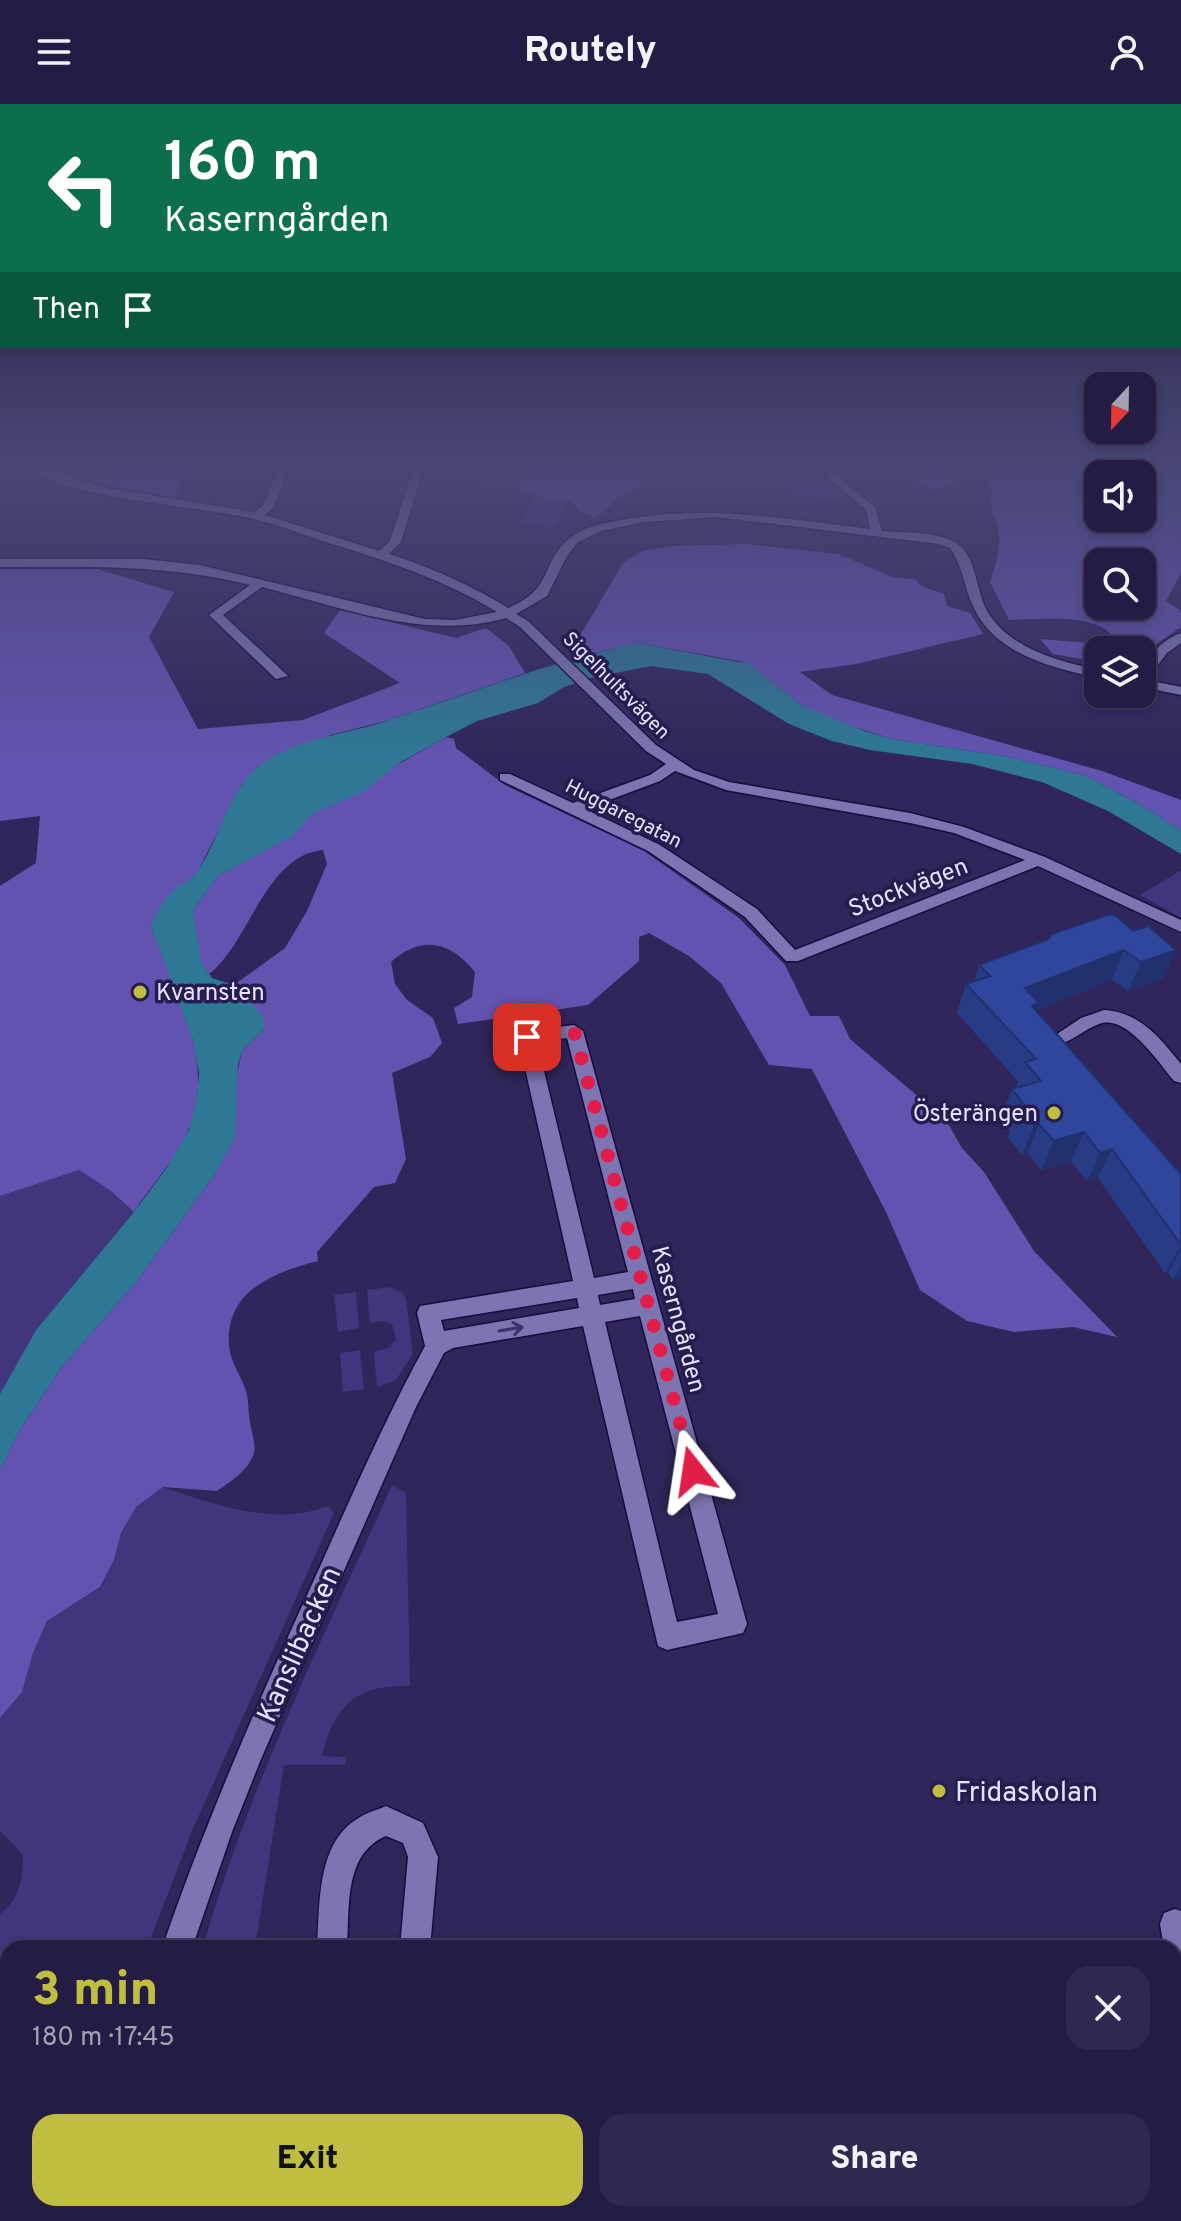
<!DOCTYPE html>
<html lang="en">
<head>
<meta charset="utf-8">
<style>
  :root { --surface:#241c44; --page:#30294f; --text:#f1f3f6; --muted:#a3a1b2; --line:#413a5d; --accent:#c0be40 }
  body { margin:0; font-family:Overpass,sans-serif; background:var(--page); color:var(--text); height:100vh; display:flex; flex-direction:column; font-size:30px; white-space:nowrap }
  * { box-sizing:border-box; margin:0 }
  p { font-size:26px; color:var(--muted) }
  .icon { flex:none; width:44px; height:44px; fill:none; stroke:currentColor; stroke-width:2; stroke-linecap:round; stroke-linejoin:round }
  .map { position:relative; flex:1; overflow:hidden }
  .sheet { position:absolute; left:0px; top:1836px; width:1182px; height:282px; display:flex; flex-direction:column; background:var(--surface); border-radius:24px 24px 0 0; box-shadow:0 4px 12px #0003,0 0 0 2px var(--line) }
  .sheet>* { flex:none }
  .guide { position:absolute; left:0px; top:0px; width:1182px; height:244px; box-shadow:0 4px 12px #0003,0 0 0 2px var(--line); background:#0b6e4f; color:#fff; overflow:hidden }
  .needle { width:52px; rotate:202deg }
  .buttons { position:absolute; left:1084px; top:268px; display:grid; gap:16px }
  .buttons a { display:grid; place-items:center; width:72px; height:72px; border-radius:16px; background:var(--surface); box-shadow:0 4px 12px #0003,0 0 0 2px var(--line); font-size:40px }
  .pin { position:absolute; display:grid; place-items:center; width:68px; height:68px; color:#fff; margin:-34px; border-radius:16px; box-shadow:0 4px 12px #0006 }
  .me { position:absolute; width:88px; margin:-44px; rotate:345deg; stroke-linejoin:round; filter:drop-shadow(0 0 6px #0008) }
  .turn { display:flex; align-items:center; gap:28px; height:168px; padding:0 32px; font-size:36px }
  .turn .icon { width:104px; height:104px; stroke-width:2.5 }
  .turn b { display:block; font-size:56px; line-height:68px }
  .then { display:flex; align-items:center; height:76px; padding:0 32px; background:#0003; gap:16px; font-size:30px }
  .round { display:grid; place-items:center; flex:none; width:84px; height:84px; border-radius:24px; background:var(--page) }
  .headline { display:flex; align-items:center; justify-content:space-between; height:136px; padding:0 32px }
  h1 { font-size:48px; font-weight:800; line-height:60px; color:var(--accent) }
  .cta { display:flex; gap:16px; margin-top:auto; padding:16px 32px }
  .cta a { flex:1; height:92px; border-radius:24px; background:var(--accent); color:#111; font-size:32px; font-weight:800; line-height:92px; text-align:center }
  .cta a+a { background:var(--page); color:var(--text) }
  header { display:flex; justify-content:space-between; align-items:center; height:104px; padding:0 32px; background:var(--surface); font-size:36px; font-weight:800 }
  .map>svg:first-child { display:block }
  .green { fill:#42347d }
  .forest { fill:#6353b0; fill-rule:evenodd }
  .water { fill:#2e7896 }
  .lines { fill:none; stroke-linecap:round; stroke-linejoin:round }
  .minor-casing { stroke:#190b3e; stroke-width:3 }
  .minor { fill:#7c75b1; fill-rule:evenodd }
  .wall { fill:#283c86 }
  .shaded-wall { fill:#21316d }
  .building { fill:#2f469c; stroke:#21316d; stroke-width:2 }
  .oneway { stroke:#3c3268 }
  .route { stroke:#e11d48; stroke-width:14; stroke-dasharray:0 25.2 }
  .poi-dot { fill:#c0be40; stroke:#261c4f; stroke-width:3 }
  .labels { text-anchor:middle; stroke-width:7; stroke-linejoin:round; paint-order:stroke }
  .far-street-label { font-size:20px; fill:#e5e4ff; stroke:#261c4f }
  .street-label { font-size:24px; fill:#e5e4ff; stroke:#261c4f }
  .poi-label { font-size:24px; fill:#e5e4ff; stroke:#261c4f; text-anchor:start }
  .near-street-label { font-size:28px; fill:#e5e4ff; stroke:#261c4f }
  .near-poi-label { font-size:28px; fill:#e5e4ff; stroke:#261c4f; text-anchor:start }
</style>
</head>
<body>
<header><svg class="icon" aria-label="menu" viewBox="0 0 24 24"><path d="M4 6h16M4 12h16M4 18h16"/></svg>Routely<svg class="icon" aria-label="person" viewBox="0 0 24 24"><circle cx="12" cy="8" r="4"/><path d="M4 21q1-7 8-7t8 7"/></svg></header>
<div class="map">
<svg width="1181" height="2117" viewBox="0 0 1181 2117">
  <rect width="100%" height="100%" fill="#30265b"/>
  <g class="green">
    <path d="M488 362H580L573 397H567L554 422 521 420 535 391 484 383Z"/>
    <path d="M627 362H751L768 374 782 377H831L851 398 717 382 644 383Z"/>
    <path d="M1180 767H1181V814L1140 791Z"/>
    <path d="M79 1066 111 1087 134 1108 36 1226 0 1290V1092Z"/>
    <path d="M390 1183 403 1189 406 1195 413 1250 396 1276 377 1283 374 1248 390 1243 396 1235 392 1220 383 1217 370 1219 367 1186Z"/>
    <path d="M356 1188 359 1224 338 1228 334 1191Z"/>
    <path d="M360 1246 364 1285 343 1288 340 1249Z"/>
    <path d="M392 1381 406 1389 410 1582C356 1580 334 1602 322 1652L346 1653 345 1661H284L255 1844H203C248 1683 324 1533 392 1381Z"/>
    <path d="M163 1383C213 1400 275 1423 328 1402L334 1409 192 1727 147 1844H8V2086L0 2058V1810C20 1796 23 1774 23 1751L0 1727V1614L22 1588 33 1549 47 1517 101 1483 114 1456 121 1429 136 1403Z"/>
  </g>
  <g class="forest">
    <path d="M52 362H190L174 395 107 382Z"/>
    <path d="M516 362H628L644 383 616 394 604 408 594 413 580 408 573 397C552 394 531 393 515 378Z"/>
    <path d="M899 362H1181V469L1166 497 1181 507V523L1142 550V546H1098V558L1053 550 1040 535 1090 539 1107 535 1110 529C1089 509 1036 515 1009 516L990 478C995 463 1000 448 999 432 999 414 986 405 992 387L986 377 962 374 935 387 911 374ZM1142 370V414H1098V370ZM1142 458V502H1098V458Z"/>
    <path d="M746 440 838 450 895 474 915 475 921 482 944 490 947 502 970 509 983 530 856 560 800 568 832 591 1102 667 1181 696V727L1146 704 1086 672 1009 653 892 635 844 620 801 601 755 565 739 557 638 539 577 553 578 535 623 459 643 447 674 442Z"/>
    <path d="M0 465H97L174 488 149 533 198 625 303 616 400 579 324 529 340 506 456 534 486 524 509 542 525 569 389 616 331 631 277 652 258 663 241 682 196 771 172 788 151 822C174 884 218 960 188 1027 175 1057 151 1081 134 1108L111 1087 79 1066 0 1092V782L36 759 40 712 0 717Z"/>
    <path d="M446 633 454 635 456 644 505 681 644 747 739 814 785 861 810 912H839L850 935 946 1016 962 1044 984 1068 1034 1147 1117 1233 1073 1223 1014 1228 967 1217 920 1186 886 1108 812 965 769 961 721 879 689 852 649 829 639 833V857L588 901 458 920 454 904 472 893 475 868C450 837 422 831 391 858L395 880 407 896 433 914 442 939 430 953 392 969 406 1055 395 1079 374 1083 317 1148 318 1157C274 1168 225 1187 229 1241 230 1258 241 1271 246 1287 249 1296 248 1308 250 1318 251 1326 256 1340 254 1348 250 1366 231 1377 217 1387L163 1383 136 1403 121 1429 114 1456 100 1483 47 1517 33 1549 22 1588 0 1614V1366L19 1327 61 1264 137 1177 215 1070 242 947 264 925 234 881 285 844 307 807 327 760 323 746C265 751 249 840 209 870L200 857 193 806 218 772 272 742 313 709Z"/>
  </g>
  <path class="water" d="M638 539 749 560 801 601 864 627 892 635 1009 653 1086 672 1146 704 1181 727V750L1108 707 1042 678 972 660 870 646 832 637 789 620 708 570 651 562 590 574 564 583 538 599 477 617 446 633 401 658 363 688 313 709 291 733 218 772 193 806 201 858 212 874 234 881 263 913 264 925 242 947 238 961 235 1033 215 1070 137 1177 61 1264 19 1327 0 1366V1290L36 1226 134 1108 166 1065 189 1026 197 994 199 969 193 936 151 822C157 808 163 796 174 786 181 780 192 776 197 768 220 735 227 689 258 663 294 634 346 631 389 616 471 589 552 557 638 539Z"/>
  <g class="lines">
    <defs>
      <g id="minor">
        <path d="M24 362H38L104 383 254 408 263 402 279 362H289L273 404 265 411 379 447 390 437 414 362H424L401 438 389 450C430 463 471 481 508 504 555 485 540 458 570 434 584 422 605 419 622 416 705 400 787 415 870 425L866 406 814 362H825L875 403 882 427C904 429 936 427 956 439 976 450 976 486 986 505 1007 544 1058 557 1098 566V574C1052 564 994 550 973 502 964 483 963 462 950 444L939 440 717 413 644 418 601 427 578 438 567 452 547 492 516 510 528 517 656 641 694 666 729 678 910 709 964 723 1045 753 1181 816V828L1038 762 798 857H786L745 813 648 747 500 676V670H510L573 699 650 671 666 660 646 647 520 523 506 514C425 537 341 503 262 483L223 511 288 572 276 575 209 511 250 481C165 460 87 463 0 463V455H143L200 461 425 515 455 516 497 508C445 476 387 457 329 439 304 431 279 421 254 415 195 401 69 396 24 362ZM675 667 726 686 910 719 954 729 1025 756 795 846 757 805 660 741 585 705 660 677Z"/>
        <path d="M1181 529V539L1167 549 1147 576 1181 583V591L1142 583C1142 558 1157 538 1181 529Z"/>
        <path d="M1104 906C1140 908 1160 934 1181 960V979L1174 977C1159 959 1126 909 1099 920 1085 925 1074 936 1060 940L1051 934 1081 914Z"/>
        <path d="M574 921 583 927 747 1520 743 1529 667 1546 658 1542 583 1222 453 1244 444 1249 416 1303 261 1655 232 1728 192 1844H162C207 1714 260 1593 318 1467 352 1391 385 1315 425 1242L417 1209 420 1202 573 1177 518 933 527 927ZM567 934 628 1168 594 1174 537 938ZM633 1185 635 1195 600 1201 598 1191ZM577 1194 579 1204 444 1227 441 1216ZM640 1212 718 1510 677 1518 605 1218Z"/>
        <path d="M386 1702 423 1719 438 1753 430 1844H400L408 1753 403 1739 386 1732C343 1750 350 1805 347 1844H317C320 1803 316 1740 357 1715 365 1709 377 1706 386 1702Z"/>
        <path d="M1175 1805 1181 1807V1865L1174 1863V1844H1164L1160 1820 1164 1809Z"/>
        <path d="M97 2110H131L130 2117H96Z"/>
        <path d="M288 2110H322L321 2117H287Z"/>
        <path d="M375 2110H409L408 2117H374Z"/>
      </g>
    </defs>
    <use href="#minor" class="minor-casing"/>
    <use href="#minor" class="minor"/>
  </g>
  <path class="wall" d="M1133 827 1176 846 1163 875 1128 887 1112 876 1036 906 1181 1070V1175L1173 1176 1168 1169H1165L1098 1074 1087 1077 1071 1058 1041 1066 1028 1049 1022 1051 1008 1033 1010 1027 1001 1014 1012 985 1016 984 1018 977 957 909 966 880 974 877 979 861Z"/>
  <g class="shaded-wall">
    <path d="M1124 846 1112 876 1037 905 1028 929 1025 884Z"/>
    <path d="M1176 846 1163 875 1128 887 1141 858Z"/>
    <path d="M1039 1020 1028 1049 1022 1051 1034 1022Z"/>
    <path d="M1084 1028 1071 1058 1041 1066 1054 1037Z"/>
    <path d="M1112 1045 1098 1074 1087 1077 1100 1049Z"/>
    <path d="M1181 1142V1146L1168 1169H1165Z"/>
    <path d="M1181 1163V1175L1173 1176Z"/>
  </g>
  <path class="building" d="M1107 811H1115L1133 827 1148 822 1176 846 1141 858 1124 846 1025 884 1039 899 1032 902 1181 1070V1141L1112 1045 1100 1049 1084 1028 1054 1037 1039 1020 1034 1022 1019 1003 1025 1002 1012 985 1041 977 1025 958 1036 955 966 880 990 872 979 861 1049 835 1052 830Z"/>
  <defs><path id="oneway-shaft" d="M-6 0H5M1.5-3L5.5 0L1.5 3" fill="none" stroke-width="1.6" stroke-linecap="round" stroke-linejoin="round" transform="scale(2)"/></defs>
  <use class="oneway" href="#oneway-shaft" transform="translate(511 1225) rotate(-9)"/>
  <linearGradient id="sky" x2="0" y2="1"><stop stop-color="#1a1532"/><stop offset="0.55" stop-color="#484777"/><stop offset="1" stop-color="#484777" stop-opacity="0"/></linearGradient>
  <rect width="1181" height="658" fill="url(#sky)"/>
  <g class="lines">
    <path class="route" d="M527 933 574 927 693 1367"/>
  </g>
  <g class="poi-dot">
    <circle cx="140" cy="888" r="8"/>
    <circle cx="1054" cy="1009" r="8"/>
    <circle cx="939" cy="1687" r="8"/>
  </g>
  <g class="labels">
    <g class="far-street-label">
      <text transform="translate(617 581) rotate(45)" y="7">Sigelhultsvägen</text>
      <text transform="translate(624 709) rotate(27)" y="7">Huggaregatan</text>
    </g>
    <g class="street-label">
      <text transform="translate(908 783) rotate(-21)" y="8">Stockvägen</text>
      <text transform="translate(679 1215) rotate(75)" y="8">Kaserngården</text>
    </g>
    <g class="poi-label">
      <text x="156" y="896">Kvarnsten</text>
      <text x="1038" y="1017" text-anchor="end">Österängen</text>
    </g>
    <g class="near-street-label">
      <text transform="translate(298 1540) rotate(-66)" y="10">Kanslibacken</text>
    </g>
    <g class="near-poi-label">
      <text x="955" y="1697">Fridaskolan</text>
    </g>
  </g>
</svg>
<div class="buttons">
<a><svg class="needle" viewBox="-14 -14 28 28"><path d="M0-13l5 13h-10z" fill="#e53935"/><path d="M0 13l5-13h-10z" fill="#a3a1b2"/></svg></a>
<a><svg class="icon" aria-label="sound" viewBox="0 0 24 24"><path d="M4 9h4l5-4v14l-5-4H4zM17 9q2 3 0 6"/></svg></a>
<a><svg class="icon" aria-label="search" viewBox="0 0 24 24"><circle cx="10" cy="10" r="6"/><path d="M15 15l6 6"/></svg></a>
<a><svg class="icon" aria-label="layers" viewBox="0 0 24 24"><path d="M12 4l9 5-9 5-9-5zM3 14l9 5 9-5"/></svg></a>
</div>
<div class="pin" style="left:527px;top:933px;background:#d93025"><svg class="icon" aria-label="arrive" viewBox="0 0 24 24"><path d="M6 21V4h12l-3 4 3 4H6"/></svg></div>
<svg class="me" style="left:693px;top:1367px" viewBox="-20 -20 40 40"><path d="M0-17L14 15 0 8-14 15z" fill="#e11d48" stroke="#fff" stroke-width="4"/></svg>
<div class="guide">
<div class="turn"><svg class="icon" aria-label="left" viewBox="0 0 24 24"><path d="M17 20v-9H6M10 6l-5 5 5 5"/></svg><div><b>160 m</b>Kaserngården</div></div>
<div class="then">Then<svg class="icon" aria-label="arrive" viewBox="0 0 24 24"><path d="M6 21V4h12l-3 4 3 4H6"/></svg></div>
</div>
<section class="sheet">
<div class="headline"><div><h1>3 min</h1><p>180 m · 17:45</p></div><a class="round"><svg class="icon" aria-label="close" viewBox="0 0 24 24"><path d="M6 6l12 12M18 6L6 18"/></svg></a></div>
<div class="cta"><a>Exit</a><a>Share</a></div>
</section>
</div>
</body>
</html>
